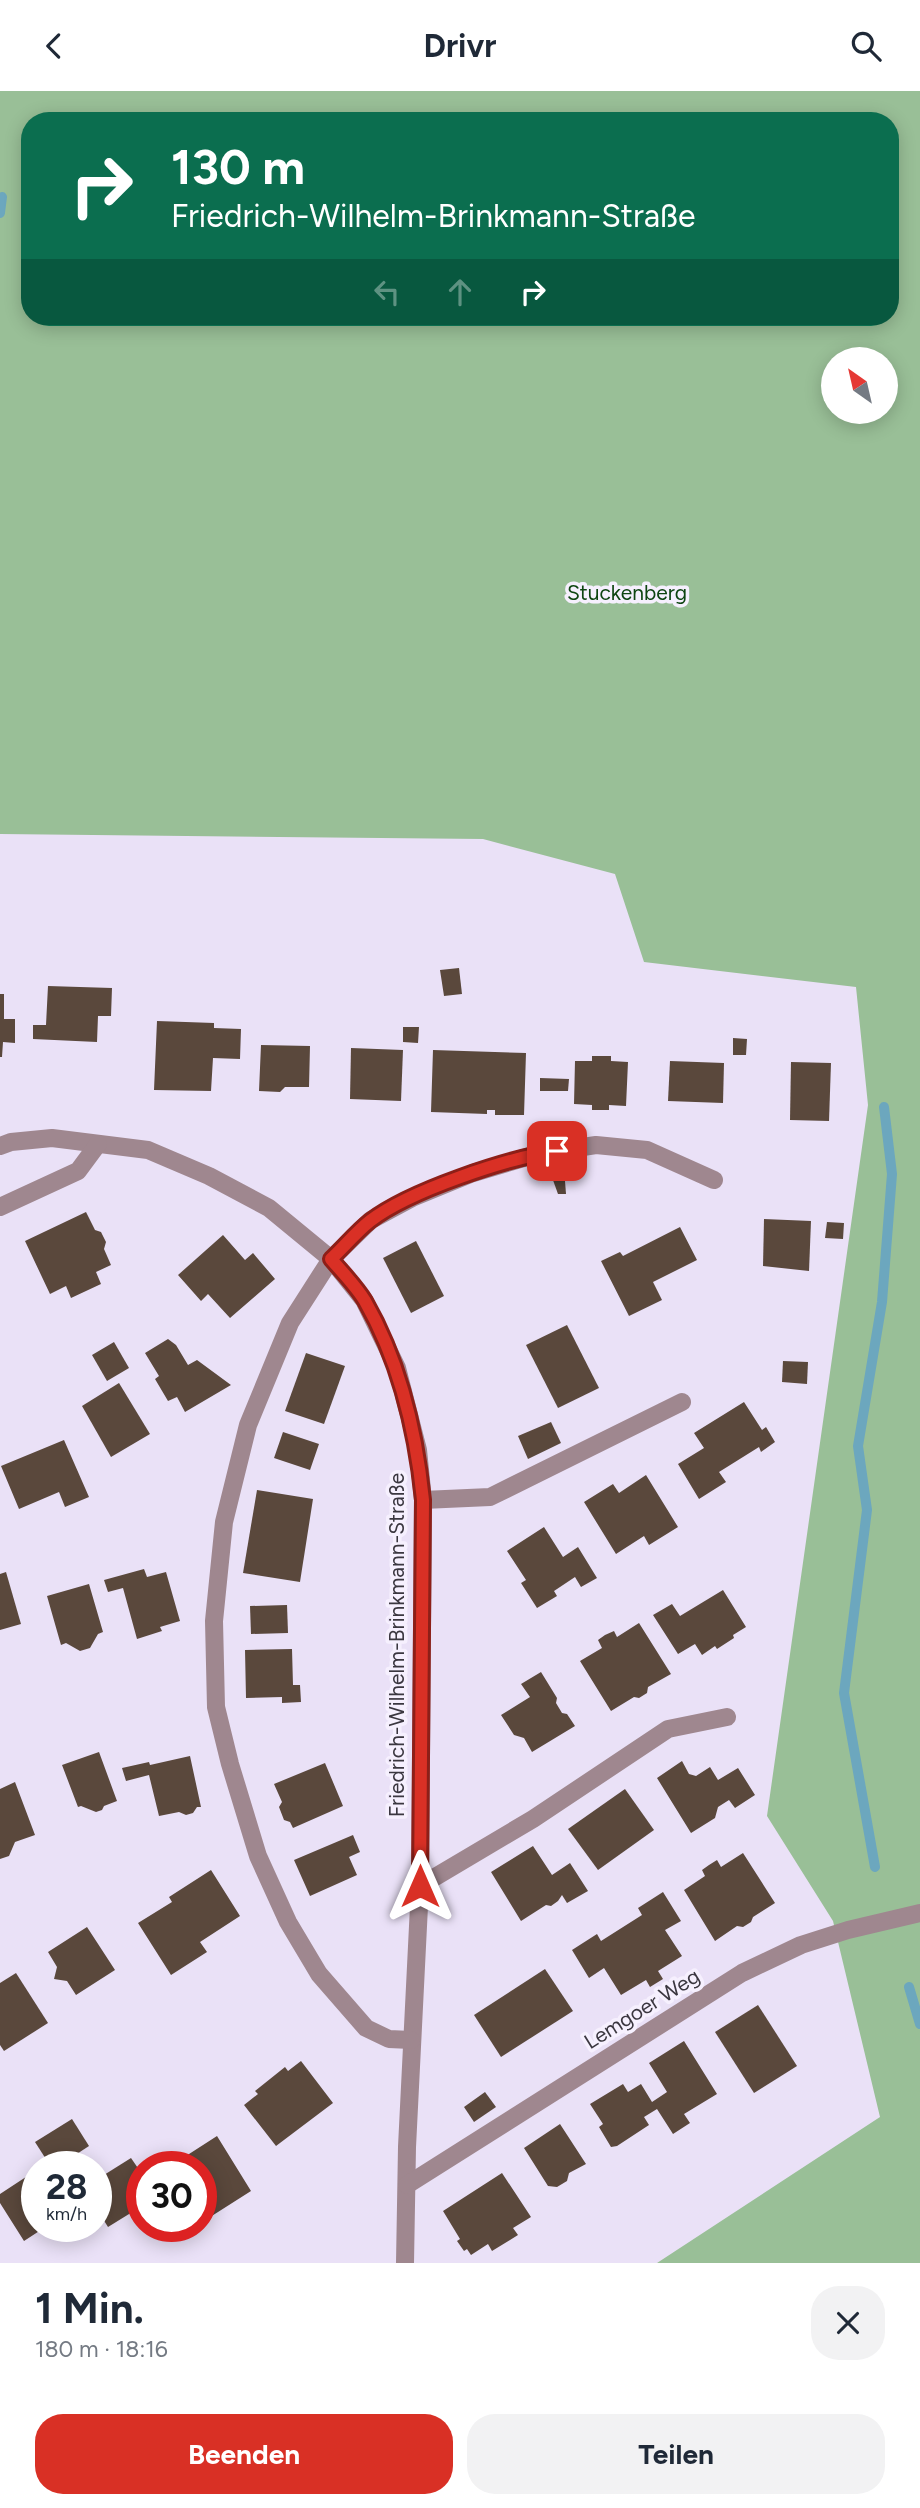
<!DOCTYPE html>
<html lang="de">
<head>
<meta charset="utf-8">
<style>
  :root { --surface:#fff; --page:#f2f2f3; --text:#1f2937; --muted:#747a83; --accent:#d93025 }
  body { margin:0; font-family:Figtree,sans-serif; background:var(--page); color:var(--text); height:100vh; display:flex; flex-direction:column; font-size:26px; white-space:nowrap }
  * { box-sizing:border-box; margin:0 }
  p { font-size:23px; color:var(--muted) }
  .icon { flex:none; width:38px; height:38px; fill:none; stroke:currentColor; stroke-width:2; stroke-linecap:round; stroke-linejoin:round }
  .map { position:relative; height:2172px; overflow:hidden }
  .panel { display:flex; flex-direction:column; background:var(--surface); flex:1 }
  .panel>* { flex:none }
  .top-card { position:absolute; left:21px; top:21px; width:878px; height:214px; border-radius:28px; box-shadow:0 4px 18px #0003; background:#0b6e4f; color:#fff; overflow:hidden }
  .needle { width:46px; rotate:326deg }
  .controls { position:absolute; left:821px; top:256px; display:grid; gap:14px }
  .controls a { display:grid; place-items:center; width:77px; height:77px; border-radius:50%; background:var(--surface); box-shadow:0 4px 18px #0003; font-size:35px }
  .speed { position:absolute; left:21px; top:2060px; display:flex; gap:14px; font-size:35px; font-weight:700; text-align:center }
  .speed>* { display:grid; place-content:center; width:91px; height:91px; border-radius:50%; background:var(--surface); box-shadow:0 4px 18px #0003; line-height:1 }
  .speed small { font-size:18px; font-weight:400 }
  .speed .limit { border:10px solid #d22; background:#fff; color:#111 }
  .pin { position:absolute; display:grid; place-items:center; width:60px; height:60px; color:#fff; margin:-30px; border-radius:14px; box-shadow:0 4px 10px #0006 }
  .me { position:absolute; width:77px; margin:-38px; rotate:0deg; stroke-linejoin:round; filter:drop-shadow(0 0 5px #0008) }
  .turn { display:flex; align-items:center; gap:24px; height:147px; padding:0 35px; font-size:32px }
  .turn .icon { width:91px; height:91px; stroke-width:2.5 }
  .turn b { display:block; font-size:49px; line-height:60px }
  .lanes { display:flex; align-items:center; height:66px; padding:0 35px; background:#0003; justify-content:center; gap:35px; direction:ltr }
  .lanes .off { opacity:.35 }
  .round { display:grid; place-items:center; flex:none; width:74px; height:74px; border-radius:28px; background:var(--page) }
  .overview { display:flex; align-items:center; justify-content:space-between; height:119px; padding:0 35px }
  h1 { font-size:42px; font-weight:700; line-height:52px }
  .primary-button { display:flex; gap:14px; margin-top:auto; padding:14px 35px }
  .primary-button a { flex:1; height:80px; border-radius:28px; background:var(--accent); color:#fff; font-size:28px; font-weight:700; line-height:80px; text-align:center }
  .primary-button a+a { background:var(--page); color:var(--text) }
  header { display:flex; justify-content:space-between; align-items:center; height:91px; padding:0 35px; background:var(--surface); font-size:32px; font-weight:700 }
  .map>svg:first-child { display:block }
  .forest { fill:#99bf97; fill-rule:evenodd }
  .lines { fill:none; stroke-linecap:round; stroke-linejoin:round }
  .stream { stroke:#6ca7be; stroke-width:10 }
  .building { fill:#5a483c }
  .minor { stroke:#9f878f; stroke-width:18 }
  .route-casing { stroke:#8d1f18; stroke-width:18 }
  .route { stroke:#d93025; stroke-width:12 }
  .labels { text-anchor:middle; stroke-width:7; stroke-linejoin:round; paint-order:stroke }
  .park-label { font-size:21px; fill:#0e4511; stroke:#f6f0fe }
  .street-label { font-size:21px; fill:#3b3740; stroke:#f6f0fe }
</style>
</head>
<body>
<header><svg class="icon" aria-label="back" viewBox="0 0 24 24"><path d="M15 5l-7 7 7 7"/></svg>Drivr<svg class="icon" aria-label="search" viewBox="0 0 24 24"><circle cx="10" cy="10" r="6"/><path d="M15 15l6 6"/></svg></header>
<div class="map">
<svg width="920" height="2172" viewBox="0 0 920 2172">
  <rect width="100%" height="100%" fill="#eae1f7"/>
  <path class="forest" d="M0 0H920V2172H657L880 2026 833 1830 767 1725 868 1014 856 896 644 871 615 783 483 748 0 743ZM30 30H891V226H30ZM833 268H886V320H833Z"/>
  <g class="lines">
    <g class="stream">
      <path d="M0 122 2 106"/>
      <path d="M875 1776 844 1602 867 1419 858 1355 882 1211 892 1083 884 1016"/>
      <path d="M909 1896 920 1933"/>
    </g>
  </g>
  <g class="building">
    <path d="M459 877 462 903 444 905 440 879Z"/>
    <path d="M48 895 112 897 111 925H98L97 951 33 948V934H46Z"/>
    <path d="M0 903H4V928H15V952L3 951 2 966H0Z"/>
    <path d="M157 930 214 932V937L241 938 240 968 213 967 211 1000 154 999Z"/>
    <path d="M403 936H419L418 952 403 951Z"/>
    <path d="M733 947 747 948 746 964H733Z"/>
    <path d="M261 954 310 955 309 996H285L280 1001 259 1000Z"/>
    <path d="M351 957 403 959 401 1010 350 1008Z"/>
    <path d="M433 959 526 962 524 1024H495V1019H487V1023L431 1021Z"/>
    <path d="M592 965H611V970L628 971 626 1015 609 1014V1019H592V1014L574 1013 575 970H592Z"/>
    <path d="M670 970 724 972 723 1012 668 1010Z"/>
    <path d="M791 971 831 972 829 1030 790 1029Z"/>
    <path d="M540 987 569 988 568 1000H540Z"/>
    <path d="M564 1077 566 1103H558L549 1078Z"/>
    <path d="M86 1121 95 1139 101 1141 106 1151 104 1158 111 1174 96 1181 101 1193 71 1207 66 1195 50 1203 25 1150Z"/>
    <path d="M764 1128 811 1130 809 1180 763 1175Z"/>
    <path d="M827 1131 844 1132 843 1148 825 1147Z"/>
    <path d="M680 1136 697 1169 653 1191 662 1209 629 1225 601 1170 620 1161 623 1165Z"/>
    <path d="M223 1144 245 1169 253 1162 275 1188 230 1227 208 1203 201 1210 178 1184Z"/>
    <path d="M416 1150 444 1205 411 1222 383 1167Z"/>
    <path d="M567 1234 599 1297 558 1317 526 1254Z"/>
    <path d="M168 1248 176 1254 188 1274 197 1269 231 1294 185 1321 177 1306 168 1310 155 1288 159 1285 145 1262Z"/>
    <path d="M114 1251 129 1277 107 1290 92 1264Z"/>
    <path d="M306 1262 345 1275 324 1333 285 1320Z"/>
    <path d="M783 1270 808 1271 807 1293 782 1291Z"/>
    <path d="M119 1292 150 1343 111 1366 82 1315Z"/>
    <path d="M744 1311 762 1339 766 1336 775 1351 761 1361 759 1356 719 1381 726 1391 699 1408 678 1373 704 1357 694 1342Z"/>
    <path d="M551 1331 561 1352 528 1368 518 1345Z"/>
    <path d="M283 1341 319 1353 310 1379 274 1367Z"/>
    <path d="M64 1349 89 1406 65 1416 59 1401 19 1418 1 1375Z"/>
    <path d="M646 1384 678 1436 649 1454 644 1445 616 1463 584 1411 613 1393 619 1402Z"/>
    <path d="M257 1399 313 1408 300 1491 243 1482Z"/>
    <path d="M544 1436 563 1466 578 1456 597 1487 581 1496 575 1486 554 1500 557 1505 537 1517 521 1492 526 1489 507 1460Z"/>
    <path d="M144 1478 147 1486 166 1481 180 1530 160 1536 162 1540 137 1548 123 1497 108 1501 104 1489Z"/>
    <path d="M6 1481 21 1533 0 1539V1483Z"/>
    <path d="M89 1493 103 1541 98 1543 90 1557 80 1560 66 1552 61 1554 47 1505Z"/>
    <path d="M723 1499 746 1536 733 1544 734 1547 717 1558 715 1555 702 1564 695 1553 678 1563 653 1524 672 1513 680 1525Z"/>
    <path d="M287 1514 288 1542 251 1543 250 1515Z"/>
    <path d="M639 1532 671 1583 648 1596 647 1602 639 1607 634 1606 611 1620 580 1570 602 1557 598 1549 605 1544 614 1540 617 1546Z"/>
    <path d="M292 1558 293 1594H300L301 1611 282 1612V1606L246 1607 245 1559Z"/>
    <path d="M541 1581 557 1607 556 1612 562 1622 567 1623 575 1635 532 1661 524 1647 514 1644 501 1624 530 1606 521 1593Z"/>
    <path d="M99 1661 117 1710 104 1715 102 1719 96 1721 81 1715 78 1716 62 1674Z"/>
    <path d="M190 1665 201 1716H197L193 1722 186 1724 179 1721 159 1725 149 1684 126 1690 122 1677 149 1671 150 1674Z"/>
    <path d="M682 1670 689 1683 696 1685 710 1676 718 1689 738 1677 755 1704 735 1717 729 1709 718 1716 715 1727 691 1742 657 1687Z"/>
    <path d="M325 1672 343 1715 293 1737 290 1731 284 1729 279 1716 282 1711 274 1693Z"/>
    <path d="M15 1691 35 1744 15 1751 9 1765 0 1768V1698Z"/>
    <path d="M625 1698 654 1739 598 1779 568 1738Z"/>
    <path d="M353 1744 360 1761 349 1766 357 1784 310 1805 294 1769Z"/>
    <path d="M533 1755 552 1784 570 1772 588 1800 567 1812 562 1804 558 1810 551 1815 546 1814 521 1830 491 1781Z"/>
    <path d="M743 1762 775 1812 753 1826 751 1831 743 1836 737 1835 715 1850 684 1799 705 1785 702 1779 709 1774 717 1769 721 1776Z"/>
    <path d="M211 1779 240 1825 200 1851 207 1861 171 1884 138 1832 172 1811 169 1806Z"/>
    <path d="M663 1801 681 1830 665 1839 682 1865 658 1880 663 1888 650 1896 646 1889 621 1904 604 1877 589 1887 572 1859 597 1843 601 1850 642 1824 638 1817Z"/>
    <path d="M87 1836 115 1879 76 1904 67 1890 54 1888 57 1876 48 1861Z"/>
    <path d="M545 1878 573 1920 501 1966 474 1924Z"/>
    <path d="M16 1882 48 1932 4 1960 0 1954V1892Z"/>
    <path d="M758 1914 797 1975 754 2002 715 1941Z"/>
    <path d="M684 1950 717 2003 684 2023 690 2032 673 2043 657 2018 644 2026 649 2034 617 2055 611 2056 599 2036 603 2033 590 2013 623 1993 628 2001 641 1993 652 2011 667 2001 649 1972Z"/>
    <path d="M301 1970 333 2012 276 2055 244 2014 258 2003 255 2000 285 1976 288 1980Z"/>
    <path d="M485 2001 496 2016 474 2031 464 2016Z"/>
    <path d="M72 2028 89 2055 57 2076H51L35 2051Z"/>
    <path d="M560 2033 586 2073 569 2082 567 2090 557 2096 548 2095 524 2057Z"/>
    <path d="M217 2045 251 2100 207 2128 201 2119V2076L172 2074Z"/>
    <path d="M131 2067 142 2083V2115L108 2136 96 2117V2089Z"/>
    <path d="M32 2082 37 2089V2135H47L24 2150 0 2112V2103Z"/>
    <path d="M502 2082 531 2126 513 2137 518 2144 492 2160 488 2153 471 2164 467 2158 464 2160 457 2150 460 2148 443 2120Z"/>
  </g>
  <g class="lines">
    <g class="minor">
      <path d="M0 1055 11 1051 52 1047 148 1059 209 1085 269 1117 331 1168 364 1209 397 1277 418 1359 423 1409 420 1795 407 2056 405 2172"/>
      <path d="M0 1116 78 1080 98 1053"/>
      <path d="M423 1409 490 1406 682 1311"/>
      <path d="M420 1795 533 1728 668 1638 727 1626"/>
      <path d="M411 1949 389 1948 366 1937 319 1883 288 1831 258 1765 230 1673 216 1616 214 1530 224 1431 248 1334 290 1232 331 1168 371 1129 412 1107 473 1082 537 1063 596 1054 647 1059 714 1089"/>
      <path d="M407 2094 742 1882 801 1854 848 1839 920 1822"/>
    </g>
  </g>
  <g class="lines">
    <defs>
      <path id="route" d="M420 1795 423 1409C416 1340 400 1271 365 1210 356 1195 342 1181 331 1168 344 1156 356 1141 370 1130 409 1100 507 1067 557 1060"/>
    </defs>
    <use href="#route" class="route-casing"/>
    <use href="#route" class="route"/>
  </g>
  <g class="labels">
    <g class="park-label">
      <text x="627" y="509">Stuckenberg</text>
    </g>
    <g class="street-label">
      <text transform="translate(397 1554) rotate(-90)" y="7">Friedrich-Wilhelm-Brinkmann-Straße</text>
      <text transform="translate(642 1918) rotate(-32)" y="7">Lemgoer Weg</text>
    </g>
  </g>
</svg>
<div class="controls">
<a><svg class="needle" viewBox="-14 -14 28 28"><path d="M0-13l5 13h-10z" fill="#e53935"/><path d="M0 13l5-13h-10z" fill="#747a83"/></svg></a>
</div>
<div class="speed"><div>28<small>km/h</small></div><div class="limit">30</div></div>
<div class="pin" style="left:557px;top:1060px;background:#d93025"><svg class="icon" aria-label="arrive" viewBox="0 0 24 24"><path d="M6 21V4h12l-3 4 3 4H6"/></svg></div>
<svg class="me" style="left:420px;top:1795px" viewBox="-20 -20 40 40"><path d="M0-17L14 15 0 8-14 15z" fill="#d93025" stroke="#fff" stroke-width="4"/></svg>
<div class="top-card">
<div class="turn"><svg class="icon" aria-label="right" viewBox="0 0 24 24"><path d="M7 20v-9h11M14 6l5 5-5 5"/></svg><div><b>130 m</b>Friedrich-Wilhelm-Brinkmann-Straße</div></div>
<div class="lanes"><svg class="icon off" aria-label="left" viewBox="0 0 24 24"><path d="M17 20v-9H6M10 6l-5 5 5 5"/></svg><svg class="icon off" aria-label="ahead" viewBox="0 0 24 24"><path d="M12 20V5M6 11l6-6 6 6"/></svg><svg class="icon" aria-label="right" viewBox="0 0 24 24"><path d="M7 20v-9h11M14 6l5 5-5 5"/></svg></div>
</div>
</div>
<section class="panel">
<div class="overview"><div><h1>1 Min.</h1><p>180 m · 18:16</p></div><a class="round"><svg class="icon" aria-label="close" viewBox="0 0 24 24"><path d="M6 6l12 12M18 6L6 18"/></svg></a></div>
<div class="primary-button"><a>Beenden</a><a>Teilen</a></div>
</section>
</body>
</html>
